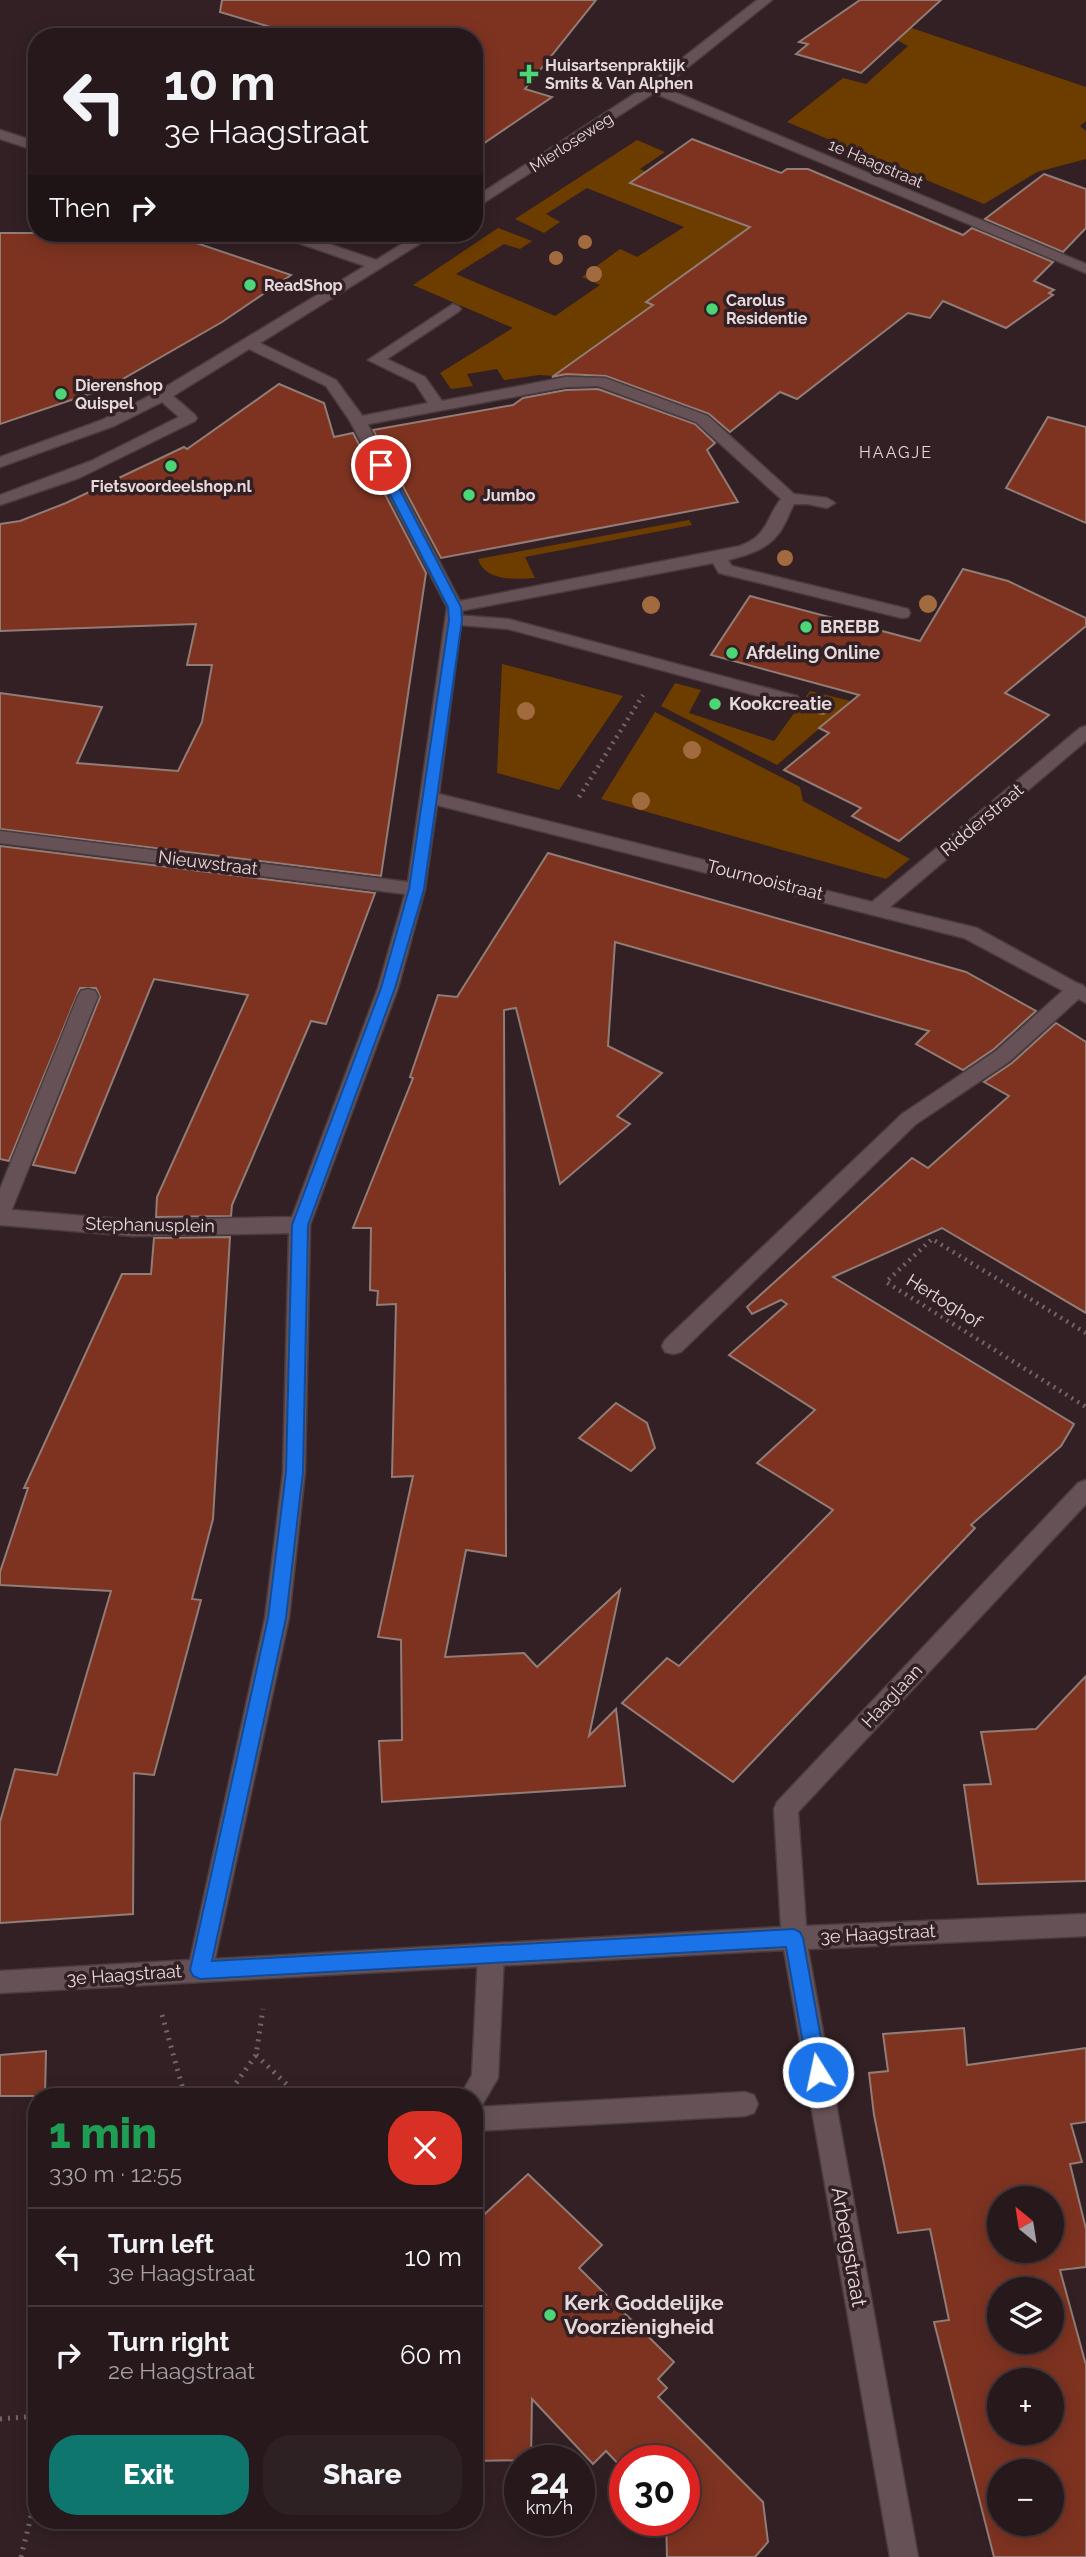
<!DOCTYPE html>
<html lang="en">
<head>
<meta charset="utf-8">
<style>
  :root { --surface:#26181b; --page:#2e2124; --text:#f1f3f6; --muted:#a4a0a3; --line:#42373a; --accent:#0f766e }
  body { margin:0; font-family:Raleway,sans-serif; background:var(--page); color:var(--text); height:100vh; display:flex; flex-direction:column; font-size:26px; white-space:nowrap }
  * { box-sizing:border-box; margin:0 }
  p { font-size:23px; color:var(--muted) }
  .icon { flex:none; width:38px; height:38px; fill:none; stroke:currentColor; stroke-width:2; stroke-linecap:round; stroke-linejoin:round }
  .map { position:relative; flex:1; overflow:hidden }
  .sheet { position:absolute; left:28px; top:2088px; width:455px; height:441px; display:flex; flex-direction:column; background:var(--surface); border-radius:28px; box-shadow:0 4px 18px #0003,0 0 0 2px var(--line) }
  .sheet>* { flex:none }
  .top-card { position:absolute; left:28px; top:28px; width:455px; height:214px; border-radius:28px; box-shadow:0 4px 18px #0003,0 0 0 2px var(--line); background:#26181b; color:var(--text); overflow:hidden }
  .needle { width:46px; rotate:330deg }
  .controls { position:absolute; left:987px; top:2186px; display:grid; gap:14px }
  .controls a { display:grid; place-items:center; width:77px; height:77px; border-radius:50%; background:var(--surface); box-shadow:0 4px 18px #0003,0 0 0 2px var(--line); font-size:35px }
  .speed { position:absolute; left:504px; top:2445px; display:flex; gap:14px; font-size:35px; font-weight:700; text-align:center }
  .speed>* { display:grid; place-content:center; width:91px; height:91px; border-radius:50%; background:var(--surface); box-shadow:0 4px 18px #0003,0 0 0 2px var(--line); line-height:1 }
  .speed small { font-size:18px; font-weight:400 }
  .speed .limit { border:10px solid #d22; background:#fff; color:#111 }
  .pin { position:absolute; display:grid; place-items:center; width:60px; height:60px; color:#fff; margin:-30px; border:4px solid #fff; border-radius:50%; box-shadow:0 2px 7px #0007 }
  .me { position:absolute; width:77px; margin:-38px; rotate:350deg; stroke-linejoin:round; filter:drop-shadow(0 0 5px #0008) }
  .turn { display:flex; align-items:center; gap:24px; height:147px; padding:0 21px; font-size:32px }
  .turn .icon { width:91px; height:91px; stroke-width:2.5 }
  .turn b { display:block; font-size:49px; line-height:60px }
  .then { display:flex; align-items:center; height:66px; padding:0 21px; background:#0003; gap:14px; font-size:26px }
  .round { display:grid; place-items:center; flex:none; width:74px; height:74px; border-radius:28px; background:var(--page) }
  .summary { display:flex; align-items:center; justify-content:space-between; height:119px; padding:0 21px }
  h1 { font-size:42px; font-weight:800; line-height:52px; color:#1e9e55 }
  .cta { display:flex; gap:14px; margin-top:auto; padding:14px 21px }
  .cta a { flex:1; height:80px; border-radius:28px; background:var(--accent); color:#fff; font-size:28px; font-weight:800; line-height:80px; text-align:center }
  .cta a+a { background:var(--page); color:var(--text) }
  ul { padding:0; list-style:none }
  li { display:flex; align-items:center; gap:21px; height:98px; padding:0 21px; border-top:2px solid var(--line) }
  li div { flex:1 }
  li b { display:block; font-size:26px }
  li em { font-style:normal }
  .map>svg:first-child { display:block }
  .green { fill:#6d3d00 }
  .building { fill:#7e3321; stroke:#917c76; stroke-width:2; fill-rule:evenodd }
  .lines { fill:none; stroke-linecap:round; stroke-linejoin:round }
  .lane-casing { stroke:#4a3c3e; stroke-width:3 }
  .street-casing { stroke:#4a3c3e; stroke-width:3 }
  .path-far1 { stroke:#746467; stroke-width:4.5; stroke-dasharray:2 5; stroke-linecap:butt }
  .path { stroke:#746467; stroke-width:5; stroke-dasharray:2 6; stroke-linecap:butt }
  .lane { fill:#665256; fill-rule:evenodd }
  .street { fill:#665256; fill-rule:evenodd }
  .tree { fill:#a26b3f }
  .route { fill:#1a73e8; stroke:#114b97; stroke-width:2 }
  .poi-dot { fill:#4dd676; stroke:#322024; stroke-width:2.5 }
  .labels { text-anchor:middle; stroke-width:7; stroke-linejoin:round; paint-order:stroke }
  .far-poi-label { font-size:16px; font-weight:bold; fill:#e5d9db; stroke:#322024; text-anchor:start }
  .far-street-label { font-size:16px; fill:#e5d9db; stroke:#322024 }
  .far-neighbourhood-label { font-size:16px; letter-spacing:2px; fill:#e5d9db; stroke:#322024 }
  .poi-label { font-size:18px; font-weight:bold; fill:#e5d9db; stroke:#322024; text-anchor:start }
  .street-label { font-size:18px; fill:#e5d9db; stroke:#322024 }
  .near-street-label { font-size:21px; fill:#e5d9db; stroke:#322024 }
  .near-poi-label { font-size:21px; font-weight:bold; fill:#e5d9db; stroke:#322024; text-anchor:start }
</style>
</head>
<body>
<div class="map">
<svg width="1086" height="2557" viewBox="0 0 1086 2557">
  <rect width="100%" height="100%" fill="#322024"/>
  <g class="green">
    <path d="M906 26 1086 87V121L1080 126 1086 131V159L1037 172 984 204 787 122 843 78 866 84 908 46 893 38Z"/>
    <path d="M637 140 665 152 640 169 646 172 631 183 691 205 697 202 823 220 653 305 585 353 618 368 603 379 539 375 504 380 497 369 467 374 473 386 451 389 440 373 513 328 413 285 498 228 532 241 520 249 504 244 456 274 555 316 600 285 582 277 620 249 637 257 684 227 587 188 546 214 560 222 544 233 515 219Z"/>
    <path d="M689 520 692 525 525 557 535 578C517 579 485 582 478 559Z"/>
    <path d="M502 664 623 696 559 790 497 773Z"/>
    <path d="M675 683 701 690 689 713 774 741 810 691 851 701 777 765 661 706Z"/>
    <path d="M655 712 800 787 803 801 910 859 886 879 601 799Z"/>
  </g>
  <g class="building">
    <path d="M222 0H596L525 89 552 97 474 150V37H304L220 12Z"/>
    <path d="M860 0H941L861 73 796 54 808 44 799 42Z"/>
    <path d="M692 139 781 173 787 169H808L963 235 972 228 1053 262 1034 281 1054 290 1049 293 1053 295 1006 328 943 301 930 318 908 313 797 399 780 392 730 432 709 414 606 376 566 374 552 377 653 305 646 302 750 227 630 183Z"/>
    <path d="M1044 174 1086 189V228L1063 252 985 219Z"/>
    <path d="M0 233H167L291 275 222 322 107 388 0 424Z"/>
    <path d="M279 384 324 403 334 437 353 433 426 573 381 876 0 829V693L102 707 77 763 178 771 202 722 212 665H187L196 624 0 631V524L20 521 66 503 184 447 187 449Z"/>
    <path d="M598 389 695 424 715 443 707 450 738 502 441 558 373 430 513 405 523 398 566 390Z"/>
    <path d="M1048 417 1086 427V523L1006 488Z"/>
    <path d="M963 569 1008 581 1086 618V626L1005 693 1049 715 899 841 852 816 861 808 784 770 829 733 819 728 859 695 711 655 750 596 920 641Z"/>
    <path d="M0 846 375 893 326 1024 311 1021 232 1205 231 1216 156 1217 157 1197 248 995 154 979 75 1173 33 1165 100 997 96 988H80L9 1161 0 1159Z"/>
    <path d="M548 853 966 972 1036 1011 994 1049 963 1070 916 1044 929 1031 615 942 608 1046 662 1073 617 1116 630 1124 560 1184 516 1008 504 1010 506 1556 466 1550 445 1657 524 1653 537 1667 620 1590 589 1736 616 1709 625 1786 382 1802 379 1741 402 1740 401 1640 378 1637 413 1476 392 1477 396 1304 377 1305 378 1291 370 1290 371 1228H353L413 1078 410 1077 438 995 457 997Z"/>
    <path d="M1056 1023 1086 1042V1313L942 1228 833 1277 1074 1424 1061 1446 971 1525 975 1528 733 1782 622 1703 667 1658 679 1666 833 1510 757 1463 815 1410 729 1355 787 1304 781 1300 752 1314 747 1307 912 1158 928 1168 1009 1096 984 1082 1012 1063Z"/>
    <path d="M230 1237 213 1519 192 1599 201 1600 154 1775 134 1773 133 1914 0 1923V1822L15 1769 57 1775 111 1591 0 1585V1572L28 1488H24L122 1274H151L154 1238Z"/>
    <path d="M616 1403 647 1423 655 1448 631 1471 579 1438Z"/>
    <path d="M1086 1676V1881L978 1884 964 1785 991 1784 981 1732 1036 1729Z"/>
    <path d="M964 2028 967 2065 1086 2048V2122L1071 2124 1082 2162 1070 2164 1086 2229V2267L1060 2270 1086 2365V2557H994L934 2322 949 2320 930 2229 898 2233 874 2115 869 2073 888 2071 883 2034ZM999 2198H1052V2250H999ZM999 2289H1052V2342H999ZM999 2380H1052V2432H999ZM999 2471H1052V2524H999Z"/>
    <path d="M46 2051 45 2096H0V2055Z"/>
    <path d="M528 2174 602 2245 579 2268 674 2362 658 2379 667 2388 658 2397 763 2502 768 2542 755 2557H667L666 2520H684V2460H625V2471L606 2451 593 2464 532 2399 531 2460 474 2461V2224Z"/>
  </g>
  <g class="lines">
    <defs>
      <g id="lane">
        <path d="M453 304 458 306 461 309 458 312 387 359 425 377 442 401 566 377 605 378 708 416 794 494 827 498 835 503 827 508 808 504H794C790 511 788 518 784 525 772 548 752 554 728 560L732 566 908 609 910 613 908 617 902 618 719 573 713 563 455 612 449 611 447 607 455 602 740 546C769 535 765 519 781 499L696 422 598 386 566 387 358 426 352 424 350 421 352 418 428 403 415 383 368 360Z"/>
        <path d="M455 615 508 619 797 696 800 700 791 705 508 629 449 624 447 620Z"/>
        <path d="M1076 983 1083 985 1086 990 1083 995 1010 1061 916 1124 681 1352 673 1354 665 1352 662 1346 665 1340 902 1114 996 1051 1069 985Z"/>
        <path d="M88 989 95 991 98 996 10 1214 7 1219 0 1222V1189L78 996 81 991Z"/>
        <path d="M491 1944 500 1947 504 1955 498 2078 482 2105 477 2107 745 2092 754 2095 758 2104 754 2113 745 2116 474 2131V2096H460L472 2075 478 1955 482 1947Z"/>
      </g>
      <g id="street">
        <path d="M757 0H772L663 87 1086 264V273L654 93 474 209V198L648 85Z"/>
        <path d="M0 130 37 142V151L0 139Z"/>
        <path d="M276 233H297L376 260 420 233H437L260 343 336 380 366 421 463 607 439 794 872 902 1080 728 1086 726V741L890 907 977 928 1086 988V1003L964 938 437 805 425 889 398 988 310 1225 305 1472 289 1618 215 1959 781 1927 774 1809 777 1802 1078 1483 1086 1480V1504L798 1812 806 1926 1086 1914V1936L808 1949 918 2557H890L784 1950 0 1993V1971L190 1960 265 1618 283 1472 289 1233 133 1236 0 1225V1209L133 1220 292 1217 378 988 405 894 0 843V831L408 882 447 607 350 421 326 386 249 349 173 396 195 415 197 418 195 421 79 478 0 505V495L91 461 179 417 162 402 114 426 0 467V457L102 420 157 392 365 266 278 236Z"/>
      </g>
    </defs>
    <use href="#lane" class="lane-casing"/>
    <use href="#street" class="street-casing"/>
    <g class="path-far1">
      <path d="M579 797 643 695"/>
      <path d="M1086 1333 932 1239 886 1282 1086 1407"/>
    </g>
    <g class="path">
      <path d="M162 2015 185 2096"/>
      <path d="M256 2055 299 2096"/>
      <path d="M227 2096 256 2055 263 2009"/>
      <path d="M0 2419 37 2416"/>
      <path d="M21 2557 37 2492"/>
    </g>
    <use href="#lane" class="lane"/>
    <use href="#street" class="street"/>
  </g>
  <g class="tree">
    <circle cx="585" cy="242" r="7"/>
    <circle cx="556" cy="258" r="7"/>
    <circle cx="594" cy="274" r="8"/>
    <circle cx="785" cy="558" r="8"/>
    <circle cx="928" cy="604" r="9"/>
    <circle cx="651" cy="605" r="9"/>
    <circle cx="822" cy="706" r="9"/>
    <circle cx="526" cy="711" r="9"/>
    <circle cx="692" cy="750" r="9"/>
    <circle cx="641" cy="801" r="9"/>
  </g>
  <path class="route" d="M381 461 387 465 461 607 462 620 424 889 395 988 308 1225 303 1472 286 1618 212 1961 794 1929 800 1932 803 1938 827 2072 825 2079 818 2081 811 2079 808 2072 786 1947 200 1979 193 1976 190 1970 268 1618 286 1472 292 1225 381 988 409 889 449 620 448 607 375 465Z"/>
  <g class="poi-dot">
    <path d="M525.5 63.5h7v7h7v7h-7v7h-7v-7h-7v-7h7z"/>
    <circle cx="250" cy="285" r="7"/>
    <circle cx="712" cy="309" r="7"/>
    <circle cx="61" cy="394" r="7"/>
    <circle cx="171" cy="466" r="7"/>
    <circle cx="469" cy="495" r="7"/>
    <circle cx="806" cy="627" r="7"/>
    <circle cx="732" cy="653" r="7"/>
    <circle cx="715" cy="704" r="7"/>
    <circle cx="550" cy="2315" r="7"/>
  </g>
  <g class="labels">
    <g class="far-poi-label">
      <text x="545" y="71">Huisartsenpraktijk<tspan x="545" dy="18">Smits &amp; Van Alphen</tspan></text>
      <text x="264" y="291">ReadShop</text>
      <text x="726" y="306">Carolus<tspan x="726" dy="18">Residentie</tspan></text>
      <text x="75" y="391">Dierenshop<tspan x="75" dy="18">Quispel</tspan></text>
      <text x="171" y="492" text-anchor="middle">Fietsvoordeelshop.nl</text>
      <text x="483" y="501">Jumbo</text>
    </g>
    <g class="far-street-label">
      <text transform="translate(571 142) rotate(-33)" y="6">Mierloseweg</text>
      <text transform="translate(876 163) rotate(23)" y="6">1e Haagstraat</text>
    </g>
    <g class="far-neighbourhood-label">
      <text x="896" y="458">HAAGJE</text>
    </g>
    <g class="poi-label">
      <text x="820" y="633">BREBB</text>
      <text x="746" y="659">Afdeling Online</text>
      <text x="729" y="710">Kookcreatie</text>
    </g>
    <g class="street-label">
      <text transform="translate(982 820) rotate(-40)" y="6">Ridderstraat</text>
      <text transform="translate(208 863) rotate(7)" y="6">Nieuwstraat</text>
      <text transform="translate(765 880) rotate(14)" y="6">Tournooistraat</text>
      <text transform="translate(150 1225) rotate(1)" y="6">Stephanusplein</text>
      <text transform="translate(944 1301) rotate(32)" y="6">Hertoghof</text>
      <text transform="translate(892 1696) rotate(-47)" y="6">Haaglaan</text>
      <text transform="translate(878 1934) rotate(-3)" y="6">3e Haagstraat</text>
      <text transform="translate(124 1975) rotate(-4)" y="6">3e Haagstraat</text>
    </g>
    <g class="near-street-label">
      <text transform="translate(849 2247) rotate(80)" y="7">Arbergstraat</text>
    </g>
    <g class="near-poi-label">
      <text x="564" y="2310">Kerk Goddelijke<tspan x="564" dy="24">Voorzienigheid</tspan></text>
    </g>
  </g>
</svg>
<div class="controls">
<a><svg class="needle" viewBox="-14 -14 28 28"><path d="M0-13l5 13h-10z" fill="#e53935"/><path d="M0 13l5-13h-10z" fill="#a4a0a3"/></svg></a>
<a><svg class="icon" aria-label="layers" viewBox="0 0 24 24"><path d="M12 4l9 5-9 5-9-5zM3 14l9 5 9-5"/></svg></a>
<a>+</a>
<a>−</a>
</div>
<div class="speed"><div>24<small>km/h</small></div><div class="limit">30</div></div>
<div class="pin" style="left:381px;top:465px;background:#d93025"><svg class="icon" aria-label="arrive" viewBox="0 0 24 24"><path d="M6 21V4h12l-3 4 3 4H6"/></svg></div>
<svg class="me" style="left:818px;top:2072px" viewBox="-20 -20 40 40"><circle r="17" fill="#1a73e8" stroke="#fff" stroke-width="3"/><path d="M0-11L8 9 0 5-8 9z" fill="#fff"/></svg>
<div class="top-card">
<div class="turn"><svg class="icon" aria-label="left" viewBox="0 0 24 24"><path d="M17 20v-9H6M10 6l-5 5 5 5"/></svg><div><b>10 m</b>3e Haagstraat</div></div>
<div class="then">Then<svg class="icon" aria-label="right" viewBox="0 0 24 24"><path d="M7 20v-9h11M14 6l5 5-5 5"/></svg></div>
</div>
<section class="sheet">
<div class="summary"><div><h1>1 min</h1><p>330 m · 12:55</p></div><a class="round" style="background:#d93025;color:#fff"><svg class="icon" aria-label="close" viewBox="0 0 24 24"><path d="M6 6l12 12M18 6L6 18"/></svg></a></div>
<ul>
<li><svg class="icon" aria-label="left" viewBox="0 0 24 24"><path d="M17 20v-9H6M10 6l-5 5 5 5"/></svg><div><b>Turn left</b><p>3e Haagstraat</p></div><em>10 m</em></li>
<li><svg class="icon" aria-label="right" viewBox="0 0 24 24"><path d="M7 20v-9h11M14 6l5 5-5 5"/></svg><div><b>Turn right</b><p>2e Haagstraat</p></div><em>60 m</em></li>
</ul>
<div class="cta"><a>Exit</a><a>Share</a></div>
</section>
</div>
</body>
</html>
